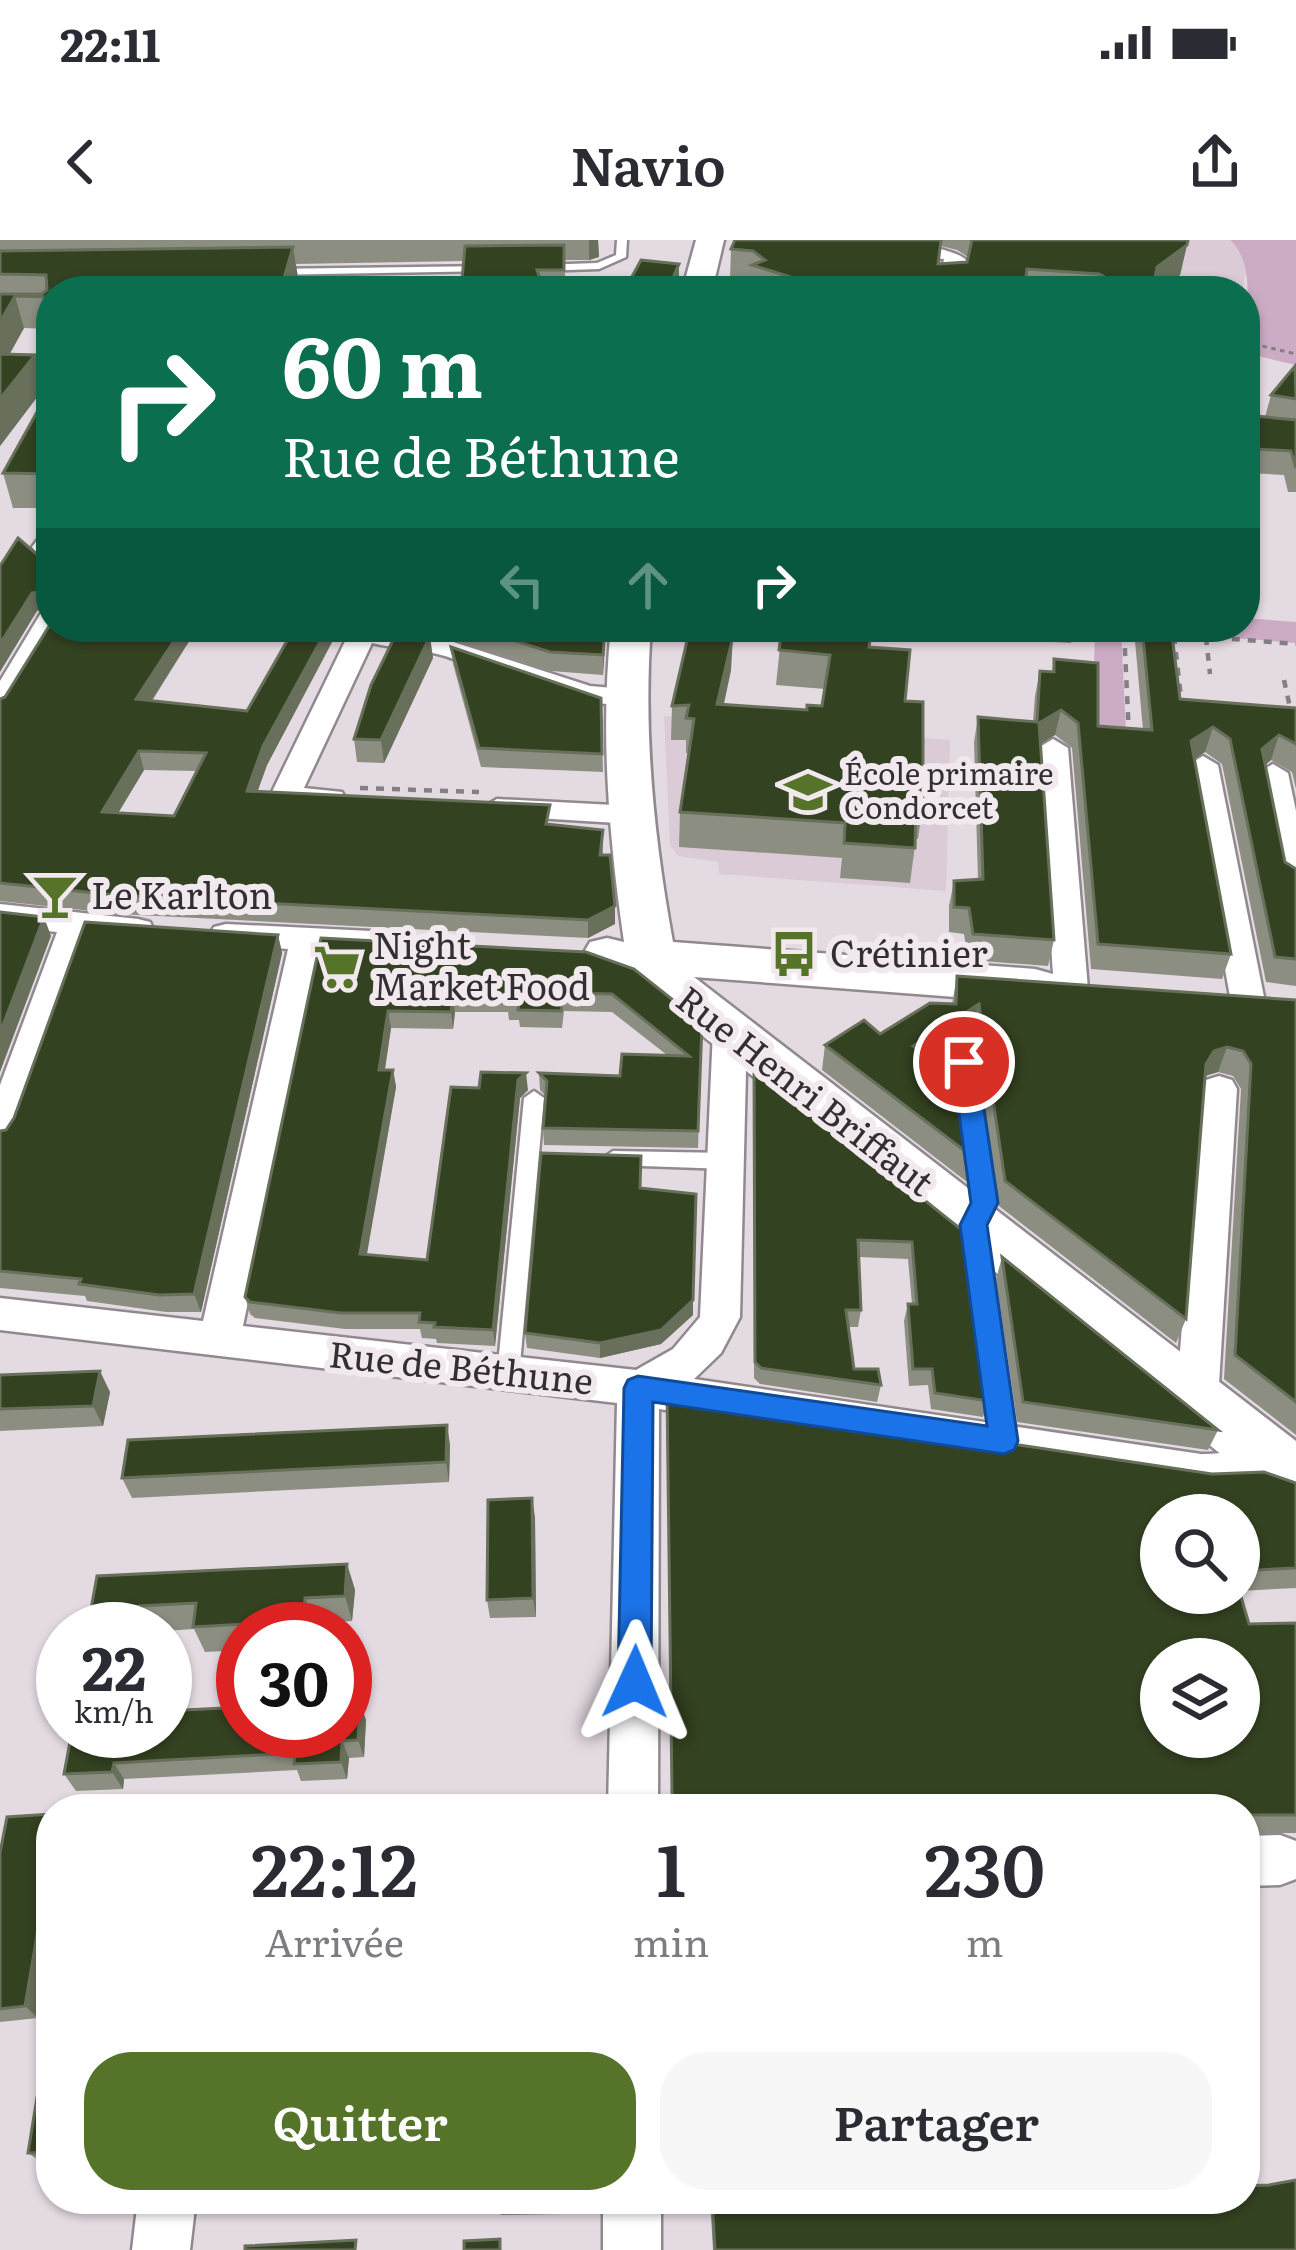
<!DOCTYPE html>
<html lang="fr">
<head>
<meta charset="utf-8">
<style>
  :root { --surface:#fff; --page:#f7f7f7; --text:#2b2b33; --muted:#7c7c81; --accent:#55742a }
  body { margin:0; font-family:Literata,serif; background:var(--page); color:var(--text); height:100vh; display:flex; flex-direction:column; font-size:45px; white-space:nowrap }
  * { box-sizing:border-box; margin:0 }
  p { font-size:39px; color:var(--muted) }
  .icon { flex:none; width:66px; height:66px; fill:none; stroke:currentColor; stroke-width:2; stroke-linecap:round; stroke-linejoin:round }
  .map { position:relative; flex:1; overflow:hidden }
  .sheet { position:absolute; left:36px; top:1554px; width:1224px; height:420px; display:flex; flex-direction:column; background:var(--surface); border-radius:48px; box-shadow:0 3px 9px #0004 }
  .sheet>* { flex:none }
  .hud { position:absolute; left:36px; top:36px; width:1224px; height:366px; border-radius:48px; box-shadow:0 3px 9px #0004; background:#0b6e4f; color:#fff; overflow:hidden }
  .fabs { position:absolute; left:1140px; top:1254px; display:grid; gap:24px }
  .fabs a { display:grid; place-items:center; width:120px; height:120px; border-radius:50%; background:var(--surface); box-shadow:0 3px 9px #0004; font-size:60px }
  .speed { position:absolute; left:36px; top:1362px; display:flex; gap:24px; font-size:60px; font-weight:700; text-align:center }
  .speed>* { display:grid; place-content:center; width:156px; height:156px; border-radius:50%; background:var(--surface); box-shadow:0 3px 9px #0004; line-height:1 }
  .speed small { font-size:30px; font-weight:400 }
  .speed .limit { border:18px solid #d22; background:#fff; color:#111 }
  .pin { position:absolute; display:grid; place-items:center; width:102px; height:102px; color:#fff; margin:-51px; border:6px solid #fff; border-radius:50%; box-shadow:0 3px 12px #0007 }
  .me { position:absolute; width:132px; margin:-66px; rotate:1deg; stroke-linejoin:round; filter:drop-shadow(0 0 9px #0008) }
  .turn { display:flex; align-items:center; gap:42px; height:252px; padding:0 48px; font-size:54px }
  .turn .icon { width:156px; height:156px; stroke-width:2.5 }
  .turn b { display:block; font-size:84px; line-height:102px }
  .lanes { display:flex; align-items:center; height:114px; padding:0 48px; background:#0003; justify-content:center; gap:60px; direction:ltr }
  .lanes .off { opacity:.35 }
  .eta { display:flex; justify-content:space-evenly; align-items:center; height:204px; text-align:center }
  .eta b { font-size:72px; font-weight:600; line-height:84px }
  .button { display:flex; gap:24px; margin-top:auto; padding:24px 48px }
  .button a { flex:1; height:138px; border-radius:48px; background:var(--accent); color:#fff; font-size:48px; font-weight:600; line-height:138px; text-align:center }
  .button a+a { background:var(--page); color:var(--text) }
  .status { display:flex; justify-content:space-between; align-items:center; height:84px; padding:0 60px; background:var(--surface); direction:ltr }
  .status svg { height:33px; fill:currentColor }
  header { display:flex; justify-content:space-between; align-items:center; height:156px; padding:0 48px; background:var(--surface); font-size:54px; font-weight:600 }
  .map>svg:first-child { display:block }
  .built { fill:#dacbd6 }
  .green { fill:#ccacc4 }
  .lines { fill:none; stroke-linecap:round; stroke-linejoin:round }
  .lane-casing { stroke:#91898f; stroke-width:5 }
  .street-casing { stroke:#91898f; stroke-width:5 }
  .secondary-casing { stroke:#91898f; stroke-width:5 }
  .path-far1 { stroke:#857f84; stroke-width:3; stroke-dasharray:4.5 4.5; stroke-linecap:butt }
  .path { stroke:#857f84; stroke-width:4.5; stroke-dasharray:8 8; stroke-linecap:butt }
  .lane { fill:#fff; fill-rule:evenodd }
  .street { fill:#fff; fill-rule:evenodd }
  .secondary { fill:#fff; fill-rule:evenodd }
  .wall { fill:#8c8e82; fill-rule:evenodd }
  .shaded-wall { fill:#68705b }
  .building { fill:#334221; stroke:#68705b; stroke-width:3; fill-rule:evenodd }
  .route { fill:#1a73e8; stroke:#114b97; stroke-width:3 }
  .labels { text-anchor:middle; stroke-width:12; stroke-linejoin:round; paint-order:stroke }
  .far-poi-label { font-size:30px; fill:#322f31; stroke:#f2e9ef; text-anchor:start }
  .poi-label { font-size:36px; fill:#322f31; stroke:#f2e9ef; text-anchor:start }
  .street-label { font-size:36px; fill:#322f31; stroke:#f2e9ef }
</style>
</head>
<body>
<div class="status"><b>22:11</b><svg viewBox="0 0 49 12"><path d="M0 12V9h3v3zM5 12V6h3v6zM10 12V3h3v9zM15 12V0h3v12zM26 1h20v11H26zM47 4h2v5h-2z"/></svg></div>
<header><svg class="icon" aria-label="back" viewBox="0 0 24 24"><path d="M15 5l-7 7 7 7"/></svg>Navio<svg class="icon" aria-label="share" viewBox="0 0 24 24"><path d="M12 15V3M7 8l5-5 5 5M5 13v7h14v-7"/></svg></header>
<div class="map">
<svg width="1296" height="2010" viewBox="0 0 1296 2010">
  <rect width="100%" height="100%" fill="#e4dbe2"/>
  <g class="built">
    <path d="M881 0H1230L1242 11 1248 25 1242 51H964L974 11Z"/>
    <path d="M664 476 950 500 946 651 719 634 718 622 678 616 670 605Z"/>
  </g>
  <g class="green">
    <path d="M1230 0H1296V125L1245 113C1245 76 1257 23 1230 0Z"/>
    <path d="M1245 378 1296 382V403L1121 389 1127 512 1092 509 1095 387H1245Z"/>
  </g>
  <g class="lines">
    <defs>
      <g id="lane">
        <path d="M617 0H627L626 17 599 29 539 31 534 28 539 25 597 23 616 15Z"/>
        <path d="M490 26 494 27V31L269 35 264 32 269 29Z"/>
        <path d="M964 815 974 822 995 963 984 985 1015 1201 1011 1208 1003 1211 995 1208 991 1201 964 985 975 963 954 822Z"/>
        <path d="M534 851 544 858 519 1135 516 1142 508 1144 500 1142 497 1135 524 858Z"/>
        <path d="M613 911 728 913 738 921 728 929 613 925 603 918Z"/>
      </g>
      <g id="street">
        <path d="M810 0C845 0 945 0 966 20L958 51H938L944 19 820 6Z"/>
        <path d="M698 40 749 45 759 51 691 50 688 46Z"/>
        <rect x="0" y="130" width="51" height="14"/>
        <path d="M51 291V324L42 321 32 307 42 294Z"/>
        <path d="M51 371V387H60L10 471 0 474V441L41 373Z"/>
        <path d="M352 387 444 399 590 446 635 450 639 456C612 485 482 428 445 416 422 409 396 409 372 403L304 548 342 552 346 559 331 568 274 563 270 556Z"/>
        <path d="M1053 499 1068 508 1088 749 1083 757H1059L1054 749 1038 508Z"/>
        <path d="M1203 516 1218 525 1265 762 1260 770H1236L1231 762 1188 525Z"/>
        <path d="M1273 524 1288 533 1296 571V656L1280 646 1258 533Z"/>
        <path d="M497 559 633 566 648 575 633 584 486 575 482 568Z"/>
        <path d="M0 664 138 679 150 682 154 690 150 698 138 701 89 695 18 894 13 904 0 908V845L57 692 0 686Z"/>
        <path d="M226 684 371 691 383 694 388 702 383 710 321 711 243 1086 636 1130 673 1109 700 1077 713 791 718 782H742L747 791 740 1077 721 1113 694 1139 1201 1214C1226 1215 1261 1205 1282 1213L1289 1226 1282 1239 1240 1253 1201 1252 659 1169 658 1569H608L617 1163 0 1090V1058L203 1081 288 709 214 703 209 695 214 687Z"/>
        <path d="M1219 836 1232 840 1237 849 1218 1161 1212 1173 1197 1179 1182 1173 1176 1161 1201 849 1206 840Z"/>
        <path d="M1280 1595 1296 1601V1639L1280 1645 1245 1646V1596Z"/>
        <path d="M138 1959H196L190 2010H132Z"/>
        <rect x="603" y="1959" width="58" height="51"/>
      </g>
      <g id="secondary">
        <path d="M696 0H724L712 51H682Z"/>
        <path d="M611 387H651C643 493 654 598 673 702L1035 729 1053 734 1060 746 1053 758 1035 763 694 737 1296 1201V1265L1274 1257 636 742 590 726 583 714 590 702 607 698 624 702C609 598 600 493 611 387Z"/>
      </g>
    </defs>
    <use href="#lane" class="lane-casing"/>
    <use href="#street" class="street-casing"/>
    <use href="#secondary" class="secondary-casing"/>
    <path class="path-far1" d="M1245 102 1296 114"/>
    <g class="path">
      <path d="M1168 394 1296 404"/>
      <path d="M1174 396 1182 466"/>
      <path d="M1206 397 1210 434"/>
      <path d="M1284 440 1291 472"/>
      <path d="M1129 496 1124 390 1143 392"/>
      <path d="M360 548 479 552"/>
    </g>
    <use href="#lane" class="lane"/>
    <use href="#street" class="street"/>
    <use href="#secondary" class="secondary"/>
  </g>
  <g class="wall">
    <path d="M0 0H598L599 17 589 20H565V51H461L464 21 296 24 298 38 295 51H51V89L24 88 10 114 35 115 44 148 0 206Z"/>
    <path d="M735 0H1188L1180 35 1159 51H750L751 41 730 39 731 9ZM941 6 957 10 968 17 967 22 939 24Z"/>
    <path d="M1296 127V252H1288L1284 235 1248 233 1245 220 1246 175 1265 177 1271 155Z"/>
    <path d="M51 147V268H13L3 233Z"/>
    <path d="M51 387H198L152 461 247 471 287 400H283L280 387H340L267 525 257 552 603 590V615L615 684 588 698 119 674 0 661V458L5 457ZM144 530 197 531 174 576 118 573Z"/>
    <path d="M412 387H606L603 435 551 431 446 398 444 393 443 397 412 389Z"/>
    <path d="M782 387H1074L1071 403 872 391 870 407 905 461 923 564 918 599 916 598 910 643 840 638 842 618 679 607 680 572 689 513H686V500H671L672 466 731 430 724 464 807 470 822 466 825 449 776 445Z"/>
    <path d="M1139 387H1171L1180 459 1296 468V549L1292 532 1271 520 1265 525 1285 622 1296 629V746L1266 742 1222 524 1205 512 1194 519 1231 714 1222 739 1091 729 1072 508 1055 495 1040 504 1054 700 1048 726 968 720 964 694 949 692V666L954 641 978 640 974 502 978 477 1033 482 1035 456 1040 431 1052 432 1054 419 1098 486 1143 490 1135 401Z"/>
    <path d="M451 407 601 458 603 532 481 527 453 424Z"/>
    <path d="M433 418 384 523 357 522 354 499Z"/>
    <path d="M278 695 282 713 201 1072H166L87 1061 85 1056 0 1048V891L6 890Z"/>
    <path d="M321 698 586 712 702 783 698 908 544 905 543 888 546 856 540 850 539 833 620 836 667 815 612 772 564 771 562 788 520 787 519 780H509L508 772H455L453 789 391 788 385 830H393L396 847 367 1014 427 1020 451 847 528 850 520 858 495 1106 437 1103 436 1099 422 1098 420 1089H345L255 1078 250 1074 245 1057Z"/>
    <path d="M957 736 1296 760V1195L1224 1139 1241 849 1233 836 1218 832 1205 836 1186 1079 1176 1103 999 966 973 789 929 818 973 917 967 942 822 830 825 805 880 794 952 764Z"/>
    <path d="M754 824 967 994 988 1161 983 1177 931 1169 928 1145 909 1146 904 1081 908 1064H912L908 1019 859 1017 861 1070 858 1087H848L854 1129 881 1145 877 1162 760 1144 754 1138Z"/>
    <path d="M641 948 693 1075 661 1104 600 1118 527 1108 525 1093Z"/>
    <path d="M1002 1017 1218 1190 1208 1210 1017 1182 996 1039Z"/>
    <path d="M0 1135 110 1152 103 1186 0 1191Z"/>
    <path d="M667 1175 1296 1243V1348L1239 1351 1249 1384 1296 1383V1593H1245V1569H672ZM1239 1275V1353H1161Z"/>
    <path d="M447 1185 450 1206 449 1242 132 1258 122 1238Z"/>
    <path d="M532 1258 535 1278 536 1377 490 1378 487 1360Z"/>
    <path d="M347 1324 355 1350 352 1381 314 1383V1389H243V1410L205 1412 194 1389 165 1391V1389H98L99 1383 91 1369Z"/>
    <path d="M366 1480 364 1517 349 1518 347 1539 301 1541 297 1530 124 1539 123 1549 76 1551 64 1534 72 1491Z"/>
    <path d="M0 1613 38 1778 0 1782Z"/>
    <path d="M51 1802V1923H43L28 1913Z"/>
    <path d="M560 1959V1974L501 1975 498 1966Z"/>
    <path d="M710 1959H830V1972L1296 2010H713Z"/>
  </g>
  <g class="shaded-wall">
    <path d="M589 0H598L599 17 589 20Z"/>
    <path d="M1187 5 1180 35 1159 51H1153L1157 27Z"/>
    <path d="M293 7 298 38 295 51H287L284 38Z"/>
    <path d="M679 24V51H667Z"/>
    <path d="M15 56 24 88 3 125 0 126V82Z"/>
    <path d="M35 115 44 148 0 206V159Z"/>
    <path d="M48 350 51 368 37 371 0 432V404L32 353Z"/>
    <path d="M183 387H198L141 477 136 459Z"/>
    <path d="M328 387H340L267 525 251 570 247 551 263 506Z"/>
    <path d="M605 387H606L603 435V415Z"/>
    <path d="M430 396 433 418 384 523 381 500Z"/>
    <path d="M733 396 731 430 716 498 717 464Z"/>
    <path d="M1061 470 1055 495 1034 508 1039 483Z"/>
    <path d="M1213 487 1205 512 1184 526 1191 501Z"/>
    <path d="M1279 495 1271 520 1254 534 1262 509Z"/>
    <path d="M139 511 144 530 108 590 102 572Z"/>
    <path d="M615 666V684L588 698V680Z"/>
    <path d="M44 677 51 696 0 832V793Z"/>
    <path d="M278 695 282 713 201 1072 194 1054Z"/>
    <path d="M453 755 455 772 453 789 451 772Z"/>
    <path d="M979 764 973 789 909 831 913 806Z"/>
    <path d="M388 771 391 788 382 847 379 830Z"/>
    <path d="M1227 807 1218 832 1205 836 1206 824 1214 811Z"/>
    <path d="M393 830 396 847 364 1030 360 1014Z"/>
    <path d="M526 833 528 850 520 858 495 1106 493 1090 518 840Z"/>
    <path d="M693 1060V1075L661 1104 600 1118V1103Z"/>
    <path d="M100 1131 110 1152 103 1186 93 1166Z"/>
    <path d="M447 1185 450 1206 449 1242 446 1222Z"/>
    <path d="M532 1258 535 1278 536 1377 533 1358Z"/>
    <path d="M347 1324 355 1350 352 1381 345 1356Z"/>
    <path d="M305 1358 314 1383V1389H307L304 1381Z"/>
    <path d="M140 1366 152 1389H136Z"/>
    <path d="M360 1462 366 1480 364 1517 358 1500Z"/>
    <path d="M342 1501 349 1518 347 1539 341 1522Z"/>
    <path d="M114 1523 124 1539 123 1549 112 1532Z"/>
    <path d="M51 1612V1698L38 1778 25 1766Z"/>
  </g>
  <g class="building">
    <path d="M735 0H941L938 24 967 22 972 0H1188L1187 5 1157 27 1153 48H1126L1099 34 1027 29 1024 51H835L752 25 765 20 753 11 731 9Z"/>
    <path d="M564 5V30H537L544 51H461L465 6Z"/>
    <path d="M293 7 284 38H239L235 51H51V57L15 56 0 82V54H42L47 50 46 35 0 34V11Z"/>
    <path d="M641 20 679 24 667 51H624Z"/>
    <path d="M0 114 35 115 0 159Z"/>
    <path d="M1295 126 1296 159 1271 155Z"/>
    <path d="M51 147V234L3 233Z"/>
    <path d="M1246 175 1296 180V228L1291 211 1255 209Z"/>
    <path d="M18 298 40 317 51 318V365L48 350 32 353 0 404V326Z"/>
    <path d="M51 383V387H183L136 459 247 471 295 387H328L263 506 247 551 550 565 546 584 603 590 600 615H610L615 666 588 680 114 655 0 643V459L5 457ZM139 511 206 513 174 576 102 572Z"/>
    <path d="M472 387H605L603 415 550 412Z"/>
    <path d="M782 387H872L869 407 910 410 905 461 923 462V564L916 563 915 608 844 603 845 583 680 572 694 479 686 478 689 465 672 466 689 392 733 396 717 464 807 470V465L822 466 830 415 779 410Z"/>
    <path d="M1142 387H1171L1180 459 1296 468V504L1279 495 1262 509 1285 622 1296 629V719L1275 717 1230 499 1213 487 1191 501 1231 714 1098 704 1078 483 1061 470 1039 483 1054 700 973 694 969 668 954 667V641L983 639 978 477 1037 482 1040 431 1054 432V419L1098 423V486L1152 490Z"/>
    <path d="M398 390 430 396 381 500 354 499 371 445Z"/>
    <path d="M451 407 601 458 602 514 479 508Z"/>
    <path d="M0 672 44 677 0 793Z"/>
    <path d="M85 682 278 695 194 1054 159 1055 79 1044 81 1039 0 1031V891L6 890 14 878Z"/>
    <path d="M321 698 586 712 634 729 702 783 698 891 543 888 547 841 539 833 620 836 622 814 689 816 612 754 563 753 561 771 518 770 519 763 508 762V754L453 755 451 772 388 771 379 830H393L360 1014 427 1020 451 847 479 848 481 832 526 833 518 840 493 1090 434 1087 435 1083 419 1082 420 1073H341L250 1062 245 1057Z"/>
    <path d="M957 736 1296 760V1162L1235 1115 1251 824 1243 811 1227 807 1214 811 1206 824 1186 1079 1005 941 979 764 913 806 961 841 973 917 825 805 864 780 880 794 930 763 956 764Z"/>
    <path d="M754 824 967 994 988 1161 935 1153 932 1129H913L908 1064H917L912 1002 858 1000 861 1070H846L854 1129H878L881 1145 761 1128 755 1122Z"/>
    <path d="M541 913 641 916 640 948 696 954 693 1060 661 1090 600 1103 525 1093Z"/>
    <path d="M1002 1017 1218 1190 1023 1162Z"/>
    <path d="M100 1131 93 1166 0 1169V1135Z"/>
    <path d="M667 1152 1212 1234 1264 1232 1296 1243V1328L1239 1331V1275H1161V1353H1239V1350L1249 1384 1296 1383V1575H1245V1569H686L672 1554ZM1161 1419H1239V1497H1161Z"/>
    <path d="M447 1185 446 1222 122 1238 128 1200Z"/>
    <path d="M532 1258 533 1358 487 1360 488 1260Z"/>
    <path d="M347 1324 345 1356 305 1358 304 1381 193 1387 196 1363 140 1366 136 1389H98L103 1368 91 1369 97 1336Z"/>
    <path d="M360 1462 358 1500 342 1501 341 1522 294 1524 295 1513 114 1523 112 1532 64 1534 72 1491H165V1471L243 1467V1491H345V1463Z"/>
    <path d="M411 1560 410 1569H339L340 1564Z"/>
    <path d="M469 1566V1569H411Z"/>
    <path d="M51 1574V1612L25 1766 0 1769V1613L7 1577Z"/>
    <path d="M46 1802H51V1912L28 1913Z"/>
    <path d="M1296 1940V2010H715L712 1959H830V1972L1037 1959H1245V1946L1269 1945Z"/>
    <path d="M498 1959H558L557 1965 498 1966Z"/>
    <path d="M500 1999V2010H464V2001Z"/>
    <path d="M356 2000 355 2010H245V2006Z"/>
  </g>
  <path class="route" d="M964 813 977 822 998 963 987 985 1018 1201 1014 1210 1004 1214 653 1162 651 1442 647 1453 635 1458 623 1453 618 1442 624 1148 628 1140 638 1136 987 1186 960 985 971 963 952 822Z"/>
  <defs>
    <symbol id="school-bare" viewBox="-9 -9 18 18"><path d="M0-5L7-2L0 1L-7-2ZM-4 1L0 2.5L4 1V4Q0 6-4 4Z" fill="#55742a" stroke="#f2e9ef" stroke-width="2.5" paint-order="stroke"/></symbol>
    <symbol id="bar-bare" viewBox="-9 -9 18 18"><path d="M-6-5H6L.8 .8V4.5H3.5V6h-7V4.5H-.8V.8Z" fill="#55742a" stroke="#f2e9ef" stroke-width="2.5" paint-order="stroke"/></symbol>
    <symbol id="bus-bare" viewBox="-9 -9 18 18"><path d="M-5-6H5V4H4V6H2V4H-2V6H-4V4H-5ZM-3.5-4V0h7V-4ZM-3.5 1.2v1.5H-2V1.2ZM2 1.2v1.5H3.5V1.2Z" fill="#55742a" stroke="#f2e9ef" stroke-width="2.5" paint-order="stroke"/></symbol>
    <symbol id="supermarket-bare" viewBox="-9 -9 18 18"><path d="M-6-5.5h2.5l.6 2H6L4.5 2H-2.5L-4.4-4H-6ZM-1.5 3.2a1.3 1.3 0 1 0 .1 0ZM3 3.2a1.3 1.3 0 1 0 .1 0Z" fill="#55742a" stroke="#f2e9ef" stroke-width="2.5" paint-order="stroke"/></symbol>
  </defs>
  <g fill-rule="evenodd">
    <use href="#school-bare" x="775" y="519" width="66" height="66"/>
    <use href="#bar-bare" x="22" y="623" width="66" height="66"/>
    <use href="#bus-bare" x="761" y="681" width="66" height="66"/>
    <use href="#supermarket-bare" x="304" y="694" width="66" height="66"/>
  </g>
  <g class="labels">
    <g class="far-poi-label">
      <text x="844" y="545">École primaire<tspan x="844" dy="34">Condorcet</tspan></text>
    </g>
    <g class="poi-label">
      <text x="91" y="669">Le Karlton</text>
      <text x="373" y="719">Night<tspan x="373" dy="41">Market Food</tspan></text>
      <text x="830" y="727">Crétinier</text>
    </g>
    <g class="street-label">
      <text transform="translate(805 851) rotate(38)" y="13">Rue Henri Briffaut</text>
      <text transform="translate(461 1128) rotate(6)" y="13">Rue de Béthune</text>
    </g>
  </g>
</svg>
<div class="fabs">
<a><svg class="icon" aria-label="search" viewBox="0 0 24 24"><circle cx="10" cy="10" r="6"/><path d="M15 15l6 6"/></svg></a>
<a><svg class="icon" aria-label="layers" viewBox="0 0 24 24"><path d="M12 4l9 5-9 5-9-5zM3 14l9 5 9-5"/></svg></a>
</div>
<div class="speed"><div>22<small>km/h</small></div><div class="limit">30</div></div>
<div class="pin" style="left:964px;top:822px;background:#d93025"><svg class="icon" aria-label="arrive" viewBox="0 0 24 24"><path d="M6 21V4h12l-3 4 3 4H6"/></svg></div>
<svg class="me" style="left:635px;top:1442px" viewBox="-20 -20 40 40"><path d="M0-17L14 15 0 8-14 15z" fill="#1a73e8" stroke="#fff" stroke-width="4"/></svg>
<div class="hud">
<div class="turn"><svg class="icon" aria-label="right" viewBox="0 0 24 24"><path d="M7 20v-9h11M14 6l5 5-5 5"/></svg><div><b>60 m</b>Rue de Béthune</div></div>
<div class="lanes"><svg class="icon off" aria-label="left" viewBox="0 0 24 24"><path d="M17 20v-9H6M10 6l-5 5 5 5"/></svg><svg class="icon off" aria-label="ahead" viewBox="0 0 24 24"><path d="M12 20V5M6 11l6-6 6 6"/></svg><svg class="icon" aria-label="right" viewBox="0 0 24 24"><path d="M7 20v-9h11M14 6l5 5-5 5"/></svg></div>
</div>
<section class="sheet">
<div class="eta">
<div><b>22:12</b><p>Arrivée</p></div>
<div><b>1</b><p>min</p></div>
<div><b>230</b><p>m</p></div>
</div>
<div class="button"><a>Quitter</a><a>Partager</a></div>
</section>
</div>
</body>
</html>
